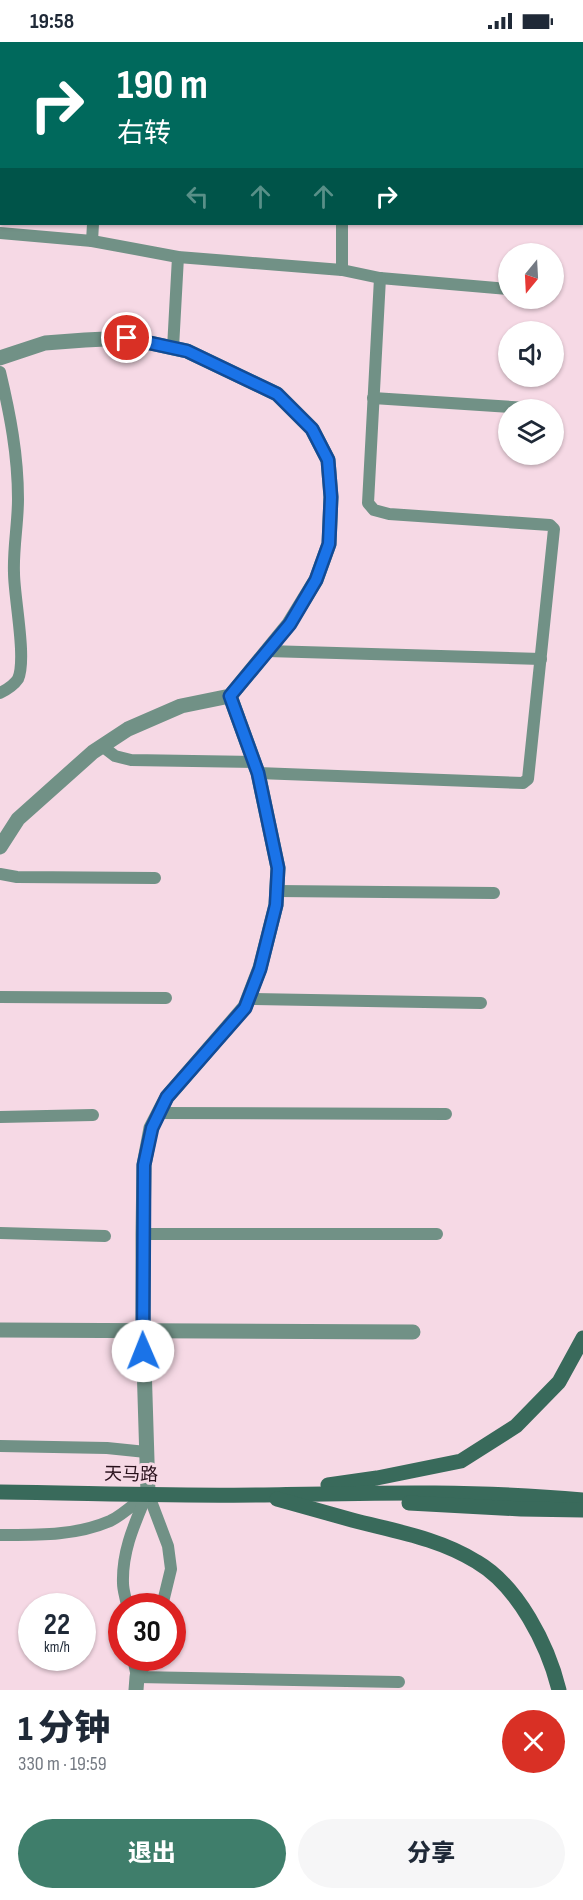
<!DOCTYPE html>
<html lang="zh">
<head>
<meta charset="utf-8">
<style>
  :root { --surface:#fff; --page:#f6f6f7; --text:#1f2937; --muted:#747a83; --accent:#3f7e6b }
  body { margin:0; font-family:"Sofia Sans Condensed","Noto Sans SC",sans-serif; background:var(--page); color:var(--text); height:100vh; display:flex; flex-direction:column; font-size:22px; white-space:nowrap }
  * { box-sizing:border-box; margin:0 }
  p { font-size:20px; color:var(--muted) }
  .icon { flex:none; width:33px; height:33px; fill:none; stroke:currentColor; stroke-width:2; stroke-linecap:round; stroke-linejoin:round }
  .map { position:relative; height:1648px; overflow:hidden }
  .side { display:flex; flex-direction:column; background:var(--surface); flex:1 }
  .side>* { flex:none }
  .top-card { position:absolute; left:0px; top:0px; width:584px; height:183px; box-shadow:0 2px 4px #0004; background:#00695c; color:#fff; overflow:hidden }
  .needle { width:39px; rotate:198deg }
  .buttons { position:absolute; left:498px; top:201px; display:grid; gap:12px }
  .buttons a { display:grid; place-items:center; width:66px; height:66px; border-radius:50%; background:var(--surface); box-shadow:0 2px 4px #0004; font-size:30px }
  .speed { position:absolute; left:18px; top:1551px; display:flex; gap:12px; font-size:30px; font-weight:700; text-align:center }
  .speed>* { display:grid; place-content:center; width:78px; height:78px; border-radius:50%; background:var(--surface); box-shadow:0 2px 4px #0004; line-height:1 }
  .speed small { font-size:15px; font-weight:400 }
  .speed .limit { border:9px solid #d22; background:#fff; color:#111 }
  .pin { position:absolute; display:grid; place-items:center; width:51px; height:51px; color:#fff; margin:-26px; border:3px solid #fff; border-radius:50%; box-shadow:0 2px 6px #0007 }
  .me { position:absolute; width:66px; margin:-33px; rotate:359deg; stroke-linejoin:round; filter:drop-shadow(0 0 4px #0008) }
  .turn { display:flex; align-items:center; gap:21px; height:126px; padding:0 18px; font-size:27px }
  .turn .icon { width:78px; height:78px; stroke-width:2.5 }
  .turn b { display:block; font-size:42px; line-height:51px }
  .lanes { display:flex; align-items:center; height:57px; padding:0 18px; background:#0003; justify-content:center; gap:30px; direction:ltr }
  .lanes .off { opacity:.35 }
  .round { display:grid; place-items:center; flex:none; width:63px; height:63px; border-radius:32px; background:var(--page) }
  .head { display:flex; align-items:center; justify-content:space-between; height:102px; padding:0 18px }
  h1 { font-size:36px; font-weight:800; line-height:45px }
  .cta { display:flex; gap:12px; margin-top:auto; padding:12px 18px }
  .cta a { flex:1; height:69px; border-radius:36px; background:var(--accent); color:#fff; font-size:24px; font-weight:800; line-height:69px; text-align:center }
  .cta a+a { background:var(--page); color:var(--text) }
  .status { display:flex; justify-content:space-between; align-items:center; height:42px; padding:0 30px; background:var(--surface); direction:ltr }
  .status svg { height:16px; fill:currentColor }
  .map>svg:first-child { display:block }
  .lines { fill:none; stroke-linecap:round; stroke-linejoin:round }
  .service { stroke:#719186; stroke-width:12 }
  .minor { stroke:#719186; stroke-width:15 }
  .secondary { stroke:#396a5b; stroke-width:15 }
  .route-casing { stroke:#114b97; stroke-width:15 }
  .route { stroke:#1a73e8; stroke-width:10 }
  .labels { text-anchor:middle; stroke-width:6; stroke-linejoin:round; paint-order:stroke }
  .street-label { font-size:18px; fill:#28101b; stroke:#f6d9e5 }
</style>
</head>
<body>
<div class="status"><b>19:58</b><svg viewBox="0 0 49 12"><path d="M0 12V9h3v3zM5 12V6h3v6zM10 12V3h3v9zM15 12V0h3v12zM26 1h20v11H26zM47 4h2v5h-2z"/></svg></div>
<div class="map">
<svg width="583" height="1648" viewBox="0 0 583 1648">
  <rect width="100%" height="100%" fill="#f6d9e5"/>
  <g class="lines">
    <g class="service">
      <path d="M0 64H2"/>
      <path d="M0 191 92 199 178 215 342 228 380 236 508 247"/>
      <path d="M92 199 93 182"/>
      <path d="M342 228V182"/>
      <path d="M173 306 178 215"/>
      <path d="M0 330C10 372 18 413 18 457 18 482 13 506 14 531 14 555 27 617 18 637 14 643 6 648 0 651"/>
      <path d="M373 356 543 367"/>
      <path d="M267 609 541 617"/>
      <path d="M102 704 115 714 131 718 255 720"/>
      <path d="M258 731 523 741 528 737 554 487 550 483 389 472 374 468 368 461 380 236"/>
      <path d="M0 832 17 835 155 836"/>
      <path d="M277 849 494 851"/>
      <path d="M0 955 166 956"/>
      <path d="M249 957 481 961"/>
      <path d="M159 1071 446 1072"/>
      <path d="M0 1075 93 1073"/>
      <path d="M0 1191 105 1194"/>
      <path d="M143 1192H437"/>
      <path d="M0 1404 107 1406 146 1410"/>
      <path d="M148 1451 168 1504 171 1527 162 1564"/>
      <path d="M0 1493C38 1493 75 1494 110 1479 123 1473 136 1460 148 1451"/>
      <path d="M127 1564C126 1556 123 1549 123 1541 122 1508 135 1481 147 1452"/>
      <path d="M133 1616 137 1635"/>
      <path d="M137 1635 399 1640"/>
      <path d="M137 1635 150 1616"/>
    </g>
    <g class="minor">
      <path d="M0 316 45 301 85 298 127 296 187 309 277 352 312 387 328 418 331 455 329 502 316 538 289 582 230 654 181 664 128 687 93 710 18 777 0 805"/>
      <path d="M0 1288 413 1290"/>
      <path d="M148 1451 143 1289V1192L144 1123 151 1086 167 1055 245 965 260 926 276 863 278 826 258 731 230 654"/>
      <path d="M136 1648 137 1635"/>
    </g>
    <g class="secondary">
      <path d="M328 1443 377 1436 461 1419 516 1384 559 1340 583 1296"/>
      <path d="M0 1450C88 1451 176 1454 264 1453 370 1451 477 1448 583 1458"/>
      <path d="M277 1457C302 1464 327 1471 352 1478 394 1489 439 1496 477 1520 518 1544 548 1603 559 1648"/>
      <path d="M409 1461 521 1467 583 1468"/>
    </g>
  </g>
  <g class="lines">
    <defs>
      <path id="route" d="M127 296 187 309 277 352 312 387 328 418 331 455 329 502 316 538 290 582 230 654 258 731 278 826 276 863 260 927 245 966 167 1055 152 1086 144 1123 143 1309"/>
    </defs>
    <use href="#route" class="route-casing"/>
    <use href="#route" class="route"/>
  </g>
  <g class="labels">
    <g class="street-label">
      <text transform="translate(131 1432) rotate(1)" y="6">天马路</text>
    </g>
  </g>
</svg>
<div class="buttons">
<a><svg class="needle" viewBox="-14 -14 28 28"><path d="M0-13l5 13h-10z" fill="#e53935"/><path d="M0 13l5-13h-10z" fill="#747a83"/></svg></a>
<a><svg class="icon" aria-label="sound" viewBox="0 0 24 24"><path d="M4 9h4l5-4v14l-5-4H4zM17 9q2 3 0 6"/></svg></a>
<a><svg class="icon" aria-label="layers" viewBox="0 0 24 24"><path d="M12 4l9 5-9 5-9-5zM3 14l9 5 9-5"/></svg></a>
</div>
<div class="speed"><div>22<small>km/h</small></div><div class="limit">30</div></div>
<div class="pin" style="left:127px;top:296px;background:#d93025"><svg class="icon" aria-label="arrive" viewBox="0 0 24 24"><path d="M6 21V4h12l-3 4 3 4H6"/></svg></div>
<svg class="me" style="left:143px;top:1309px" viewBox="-20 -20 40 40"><circle r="19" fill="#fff"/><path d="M0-13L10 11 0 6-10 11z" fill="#1a73e8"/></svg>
<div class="top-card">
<div class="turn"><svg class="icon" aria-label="right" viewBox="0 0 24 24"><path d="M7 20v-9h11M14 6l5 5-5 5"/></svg><div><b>190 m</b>右转</div></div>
<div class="lanes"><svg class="icon off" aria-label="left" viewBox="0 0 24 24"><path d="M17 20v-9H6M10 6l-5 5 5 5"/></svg><svg class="icon off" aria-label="ahead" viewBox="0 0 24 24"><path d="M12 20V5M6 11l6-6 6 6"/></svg><svg class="icon off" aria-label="ahead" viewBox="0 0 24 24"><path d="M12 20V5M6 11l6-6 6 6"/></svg><svg class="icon" aria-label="right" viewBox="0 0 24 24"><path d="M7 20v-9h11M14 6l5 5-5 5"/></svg></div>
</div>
</div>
<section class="side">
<div class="head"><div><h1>1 分钟</h1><p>330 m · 19:59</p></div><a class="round" style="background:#d93025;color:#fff"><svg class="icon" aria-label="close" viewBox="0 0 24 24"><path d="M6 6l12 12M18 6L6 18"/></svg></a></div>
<div class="cta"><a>退出</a><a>分享</a></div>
</section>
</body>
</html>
